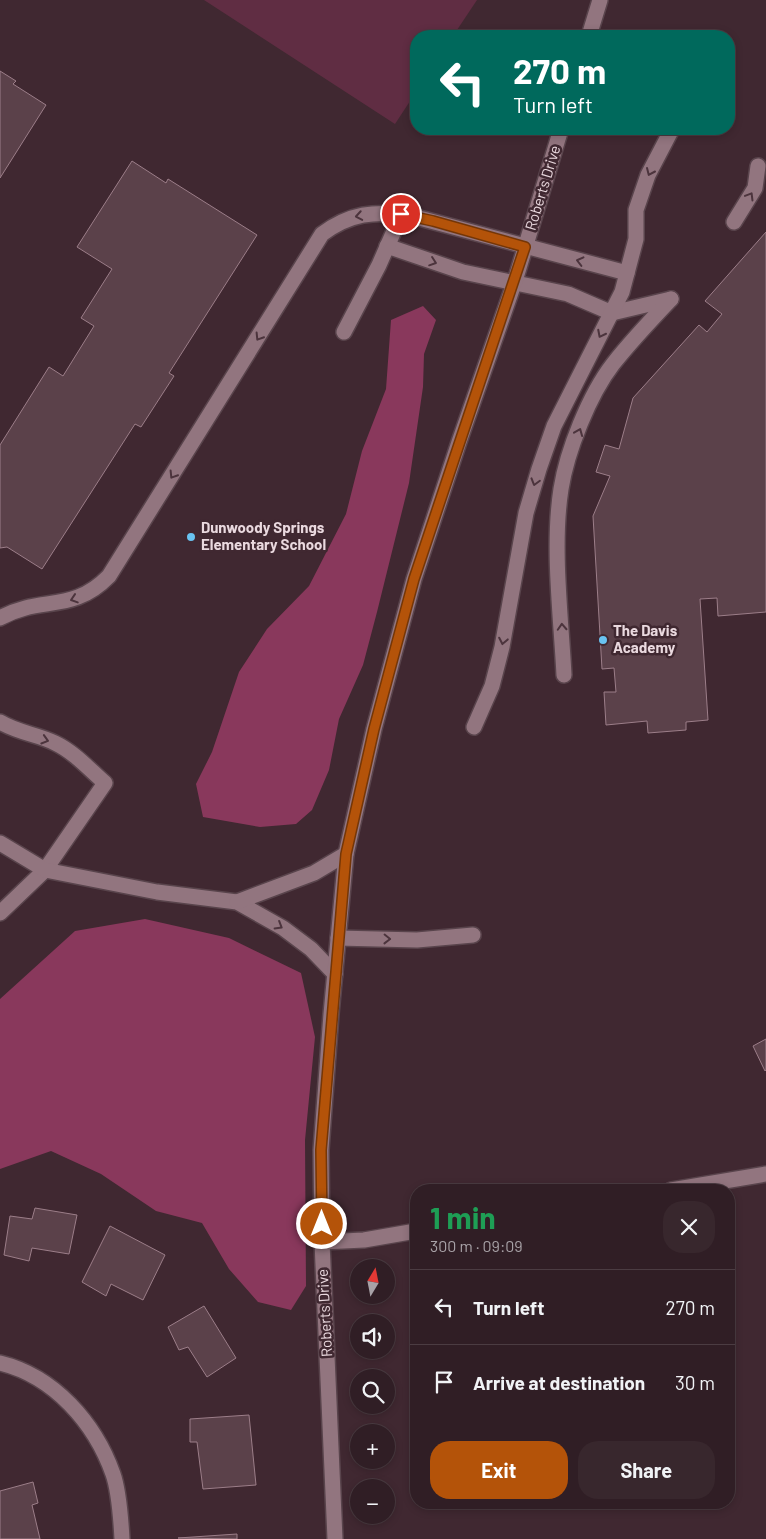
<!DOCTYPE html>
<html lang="en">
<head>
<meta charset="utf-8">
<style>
  :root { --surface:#301e25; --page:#38272d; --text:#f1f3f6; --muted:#a8a2a7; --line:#4b3c42; --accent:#b45309 }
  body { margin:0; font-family:Barlow,sans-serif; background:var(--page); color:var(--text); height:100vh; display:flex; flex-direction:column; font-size:19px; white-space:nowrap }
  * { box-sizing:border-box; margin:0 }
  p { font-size:16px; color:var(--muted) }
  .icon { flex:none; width:28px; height:28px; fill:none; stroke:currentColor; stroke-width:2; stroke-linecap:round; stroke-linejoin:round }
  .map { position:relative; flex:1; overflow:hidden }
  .panel { position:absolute; left:410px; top:1184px; width:325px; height:325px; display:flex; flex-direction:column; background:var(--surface); border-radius:20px; box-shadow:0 2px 8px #0003,0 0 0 1px var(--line) }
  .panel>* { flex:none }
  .top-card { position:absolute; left:410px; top:30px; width:325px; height:105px; border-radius:20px; box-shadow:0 2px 8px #0003,0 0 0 1px var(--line); background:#00695c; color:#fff; overflow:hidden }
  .needle { width:32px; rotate:10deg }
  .buttons { position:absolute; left:350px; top:1259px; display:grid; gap:10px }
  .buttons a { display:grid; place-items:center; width:45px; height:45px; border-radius:50%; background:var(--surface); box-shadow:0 2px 8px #0003,0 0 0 1px var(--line); font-size:25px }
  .pin { position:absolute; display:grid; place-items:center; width:42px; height:42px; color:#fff; margin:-21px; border:2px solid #fff; border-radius:50%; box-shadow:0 1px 5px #0007 }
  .me { position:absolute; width:55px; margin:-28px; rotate:0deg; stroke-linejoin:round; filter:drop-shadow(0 0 4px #0008) }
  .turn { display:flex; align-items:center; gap:18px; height:105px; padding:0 20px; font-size:22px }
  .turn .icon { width:65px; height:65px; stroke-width:2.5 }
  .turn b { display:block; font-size:35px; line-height:42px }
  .round { display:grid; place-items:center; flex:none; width:52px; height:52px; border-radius:20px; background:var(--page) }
  .headline { display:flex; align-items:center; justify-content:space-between; height:85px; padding:0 20px }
  h1 { font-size:30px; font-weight:700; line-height:38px; color:#1e9e55 }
  .cta { display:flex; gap:10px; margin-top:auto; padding:10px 20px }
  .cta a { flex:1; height:58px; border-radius:20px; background:var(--accent); color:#fff; font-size:20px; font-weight:700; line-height:58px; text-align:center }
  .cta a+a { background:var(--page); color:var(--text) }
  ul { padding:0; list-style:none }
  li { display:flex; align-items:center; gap:15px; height:75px; padding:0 20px; border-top:1px solid var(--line) }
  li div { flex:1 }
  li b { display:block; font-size:19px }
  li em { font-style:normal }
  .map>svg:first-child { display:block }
  .green { fill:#602d43 }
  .forest { fill:#89385c }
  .building { fill:#5b414a; stroke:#9c7e89 }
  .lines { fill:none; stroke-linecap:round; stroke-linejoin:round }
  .minor-casing { stroke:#59444c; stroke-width:18 }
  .minor { stroke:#92757f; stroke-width:15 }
  .oneway { stroke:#4c343d }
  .route-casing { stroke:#753606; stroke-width:12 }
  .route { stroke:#b45309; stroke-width:9 }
  .poi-dot { fill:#69c3f1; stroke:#402831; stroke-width:2 }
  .labels { text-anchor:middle; stroke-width:5; stroke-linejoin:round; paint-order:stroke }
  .street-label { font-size:15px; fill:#ead9df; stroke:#402831 }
  .poi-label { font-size:15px; font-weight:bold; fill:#ead9df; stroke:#402831; text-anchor:start }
</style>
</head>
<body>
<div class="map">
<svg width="766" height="1539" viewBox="0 0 766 1539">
  <rect width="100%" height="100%" fill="#402831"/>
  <path class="green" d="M204 0H477L453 36H416V92L395 124Z"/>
  <g class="forest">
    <path d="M423 306 436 320 424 354 423 387 409 483 377 612 363 665 339 719 329 770 312 810 296 824 260 827 203 817 196 784 212 752 239 672 267 629 309 586 346 514 362 451 386 389 391 320Z"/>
    <path d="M145 919 229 938 301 973 315 1037 305 1140 306 1286 291 1310 258 1302 229 1269 202 1223 156 1211 101 1174 51 1151 0 1169V999L75 931Z"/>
  </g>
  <g class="building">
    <path d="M0 71 16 81 13 84 46 105 0 178Z"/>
    <path d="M132 161 166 183 168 179 257 235 169 373 174 376 141 427 135 424 42 569 7 547 0 548V445L49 367 63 376 94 326 81 318 112 269 77 247Z"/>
    <path d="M766 232V612L718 616 717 598 700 599 708 720 686 722V730L648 733 647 721 606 725 604 692H616L614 668 602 669 593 516 610 476 596 472 605 445 619 449 633 398 699 325 707 332 722 314 705 301Z"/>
    <path d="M766 1039V1070L765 1071 753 1046Z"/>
    <path d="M35 1208 77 1215 69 1254 32 1248 29 1261 4 1255 10 1216 32 1219Z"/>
    <path d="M110 1226 165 1255 143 1300 111 1284 106 1296 82 1282Z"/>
    <path d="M204 1306 236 1358 207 1377 188 1347 179 1350 168 1327Z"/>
    <path d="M249 1415 256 1485 203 1489 197 1442H190V1419Z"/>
    <path d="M33 1482 38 1503 32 1505 40 1539H0V1491Z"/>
    <path d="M237 1534V1539L178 1538Z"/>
  </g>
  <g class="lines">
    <defs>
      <g id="minor">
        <path d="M589 36 600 0"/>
        <path d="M734 222 755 188 758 166"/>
        <path d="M387 246 463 272 568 294 612 313 671 299"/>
        <path d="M344 332 379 265 401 215"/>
        <path d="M0 618C41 595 72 614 109 576L322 234C350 213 374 211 408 215L627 273"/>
        <path d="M564 675C561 617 552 546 561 489 567 451 589 395 613 364 631 341 651 320 671 299"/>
        <path d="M0 722C18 733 37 734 55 743 74 752 89 769 105 783L45 870 0 913"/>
        <path d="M474 727 492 686 502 647 526 513 539 469 554 426 622 292 636 239V210L648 175 672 129"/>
        <path d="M0 843 45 870 157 892 237 902 283 928 311 949 335 974"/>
        <path d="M237 902 314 873 346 854"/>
        <path d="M338 938 417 940 473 935"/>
        <path d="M671 1190 766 1174"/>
        <path d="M322 1242 364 1240 416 1231"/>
        <path d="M0 1363C54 1376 95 1423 113 1474 119 1491 121 1521 122 1539"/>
        <path d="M335 1539 322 1242 321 1150 331 1014 346 854 374 729 414 579 459 442 515 281 561 129"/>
      </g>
    </defs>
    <use href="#minor" class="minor-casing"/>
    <use href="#minor" class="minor"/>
  </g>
  <defs><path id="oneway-chevron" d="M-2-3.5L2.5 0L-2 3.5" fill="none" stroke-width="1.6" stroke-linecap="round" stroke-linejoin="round" transform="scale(1.25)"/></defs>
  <g class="oneway">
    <use href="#oneway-chevron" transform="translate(650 172) rotate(114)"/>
    <use href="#oneway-chevron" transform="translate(750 196) rotate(-59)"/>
    <use href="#oneway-chevron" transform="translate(359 216) rotate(170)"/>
    <use href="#oneway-chevron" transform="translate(580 261) rotate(-166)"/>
    <use href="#oneway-chevron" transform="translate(433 262) rotate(19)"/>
    <use href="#oneway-chevron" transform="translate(601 334) rotate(117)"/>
    <use href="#oneway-chevron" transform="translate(259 337) rotate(122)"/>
    <use href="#oneway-chevron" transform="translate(579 432) rotate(-68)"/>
    <use href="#oneway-chevron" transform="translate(173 475) rotate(122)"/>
    <use href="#oneway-chevron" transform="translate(535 482) rotate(106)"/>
    <use href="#oneway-chevron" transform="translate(74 599) rotate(162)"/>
    <use href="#oneway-chevron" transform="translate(562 627) rotate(-93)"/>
    <use href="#oneway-chevron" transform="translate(503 641) rotate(101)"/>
    <use href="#oneway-chevron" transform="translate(45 740) rotate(17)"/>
    <use href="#oneway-chevron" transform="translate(279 926) rotate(31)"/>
    <use href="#oneway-chevron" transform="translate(387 939) rotate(1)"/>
  </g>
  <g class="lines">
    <defs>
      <path id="route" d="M322 1224 321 1150 346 854 374 729 414 579 525 247 433 221 401 214"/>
    </defs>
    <use href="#route" class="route-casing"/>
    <use href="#route" class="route"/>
  </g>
  <g class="poi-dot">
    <circle cx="191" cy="537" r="5"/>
    <circle cx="603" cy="640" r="5"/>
  </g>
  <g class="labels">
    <g class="street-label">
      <text transform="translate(543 188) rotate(-73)" y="5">Roberts Drive</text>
      <text transform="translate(325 1313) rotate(-93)" y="5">Roberts Drive</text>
    </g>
    <g class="poi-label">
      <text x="201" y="533">Dunwoody Springs<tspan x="201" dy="17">Elementary School</tspan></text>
      <text x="613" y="636">The Davis<tspan x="613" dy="17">Academy</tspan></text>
    </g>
  </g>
</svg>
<div class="buttons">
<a><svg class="needle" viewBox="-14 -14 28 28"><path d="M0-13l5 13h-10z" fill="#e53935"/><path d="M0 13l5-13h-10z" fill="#a8a2a7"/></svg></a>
<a><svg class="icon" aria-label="sound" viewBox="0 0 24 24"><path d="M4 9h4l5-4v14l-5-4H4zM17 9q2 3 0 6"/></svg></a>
<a><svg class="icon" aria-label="search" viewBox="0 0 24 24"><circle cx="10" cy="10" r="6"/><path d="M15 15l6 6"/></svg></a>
<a>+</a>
<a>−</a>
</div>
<div class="pin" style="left:401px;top:214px;background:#d93025"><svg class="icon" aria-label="arrive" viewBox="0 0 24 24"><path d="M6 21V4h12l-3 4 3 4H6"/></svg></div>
<svg class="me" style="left:322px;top:1224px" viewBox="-20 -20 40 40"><circle r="17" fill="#b45309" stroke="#fff" stroke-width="3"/><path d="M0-11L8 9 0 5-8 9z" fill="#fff"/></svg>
<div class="top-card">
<div class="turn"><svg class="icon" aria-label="left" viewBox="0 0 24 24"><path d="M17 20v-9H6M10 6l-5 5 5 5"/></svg><div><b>270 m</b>Turn left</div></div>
</div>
<section class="panel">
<div class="headline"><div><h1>1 min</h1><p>300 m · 09:09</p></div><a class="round"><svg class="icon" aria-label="close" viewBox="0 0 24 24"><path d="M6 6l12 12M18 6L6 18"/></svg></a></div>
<ul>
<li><svg class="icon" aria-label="left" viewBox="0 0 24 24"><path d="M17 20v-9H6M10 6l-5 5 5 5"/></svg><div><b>Turn left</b></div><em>270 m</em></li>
<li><svg class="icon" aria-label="arrive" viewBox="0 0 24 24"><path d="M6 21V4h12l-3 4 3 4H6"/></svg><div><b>Arrive at destination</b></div><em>30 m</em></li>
</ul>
<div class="cta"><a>Exit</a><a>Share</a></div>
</section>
</div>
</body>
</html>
